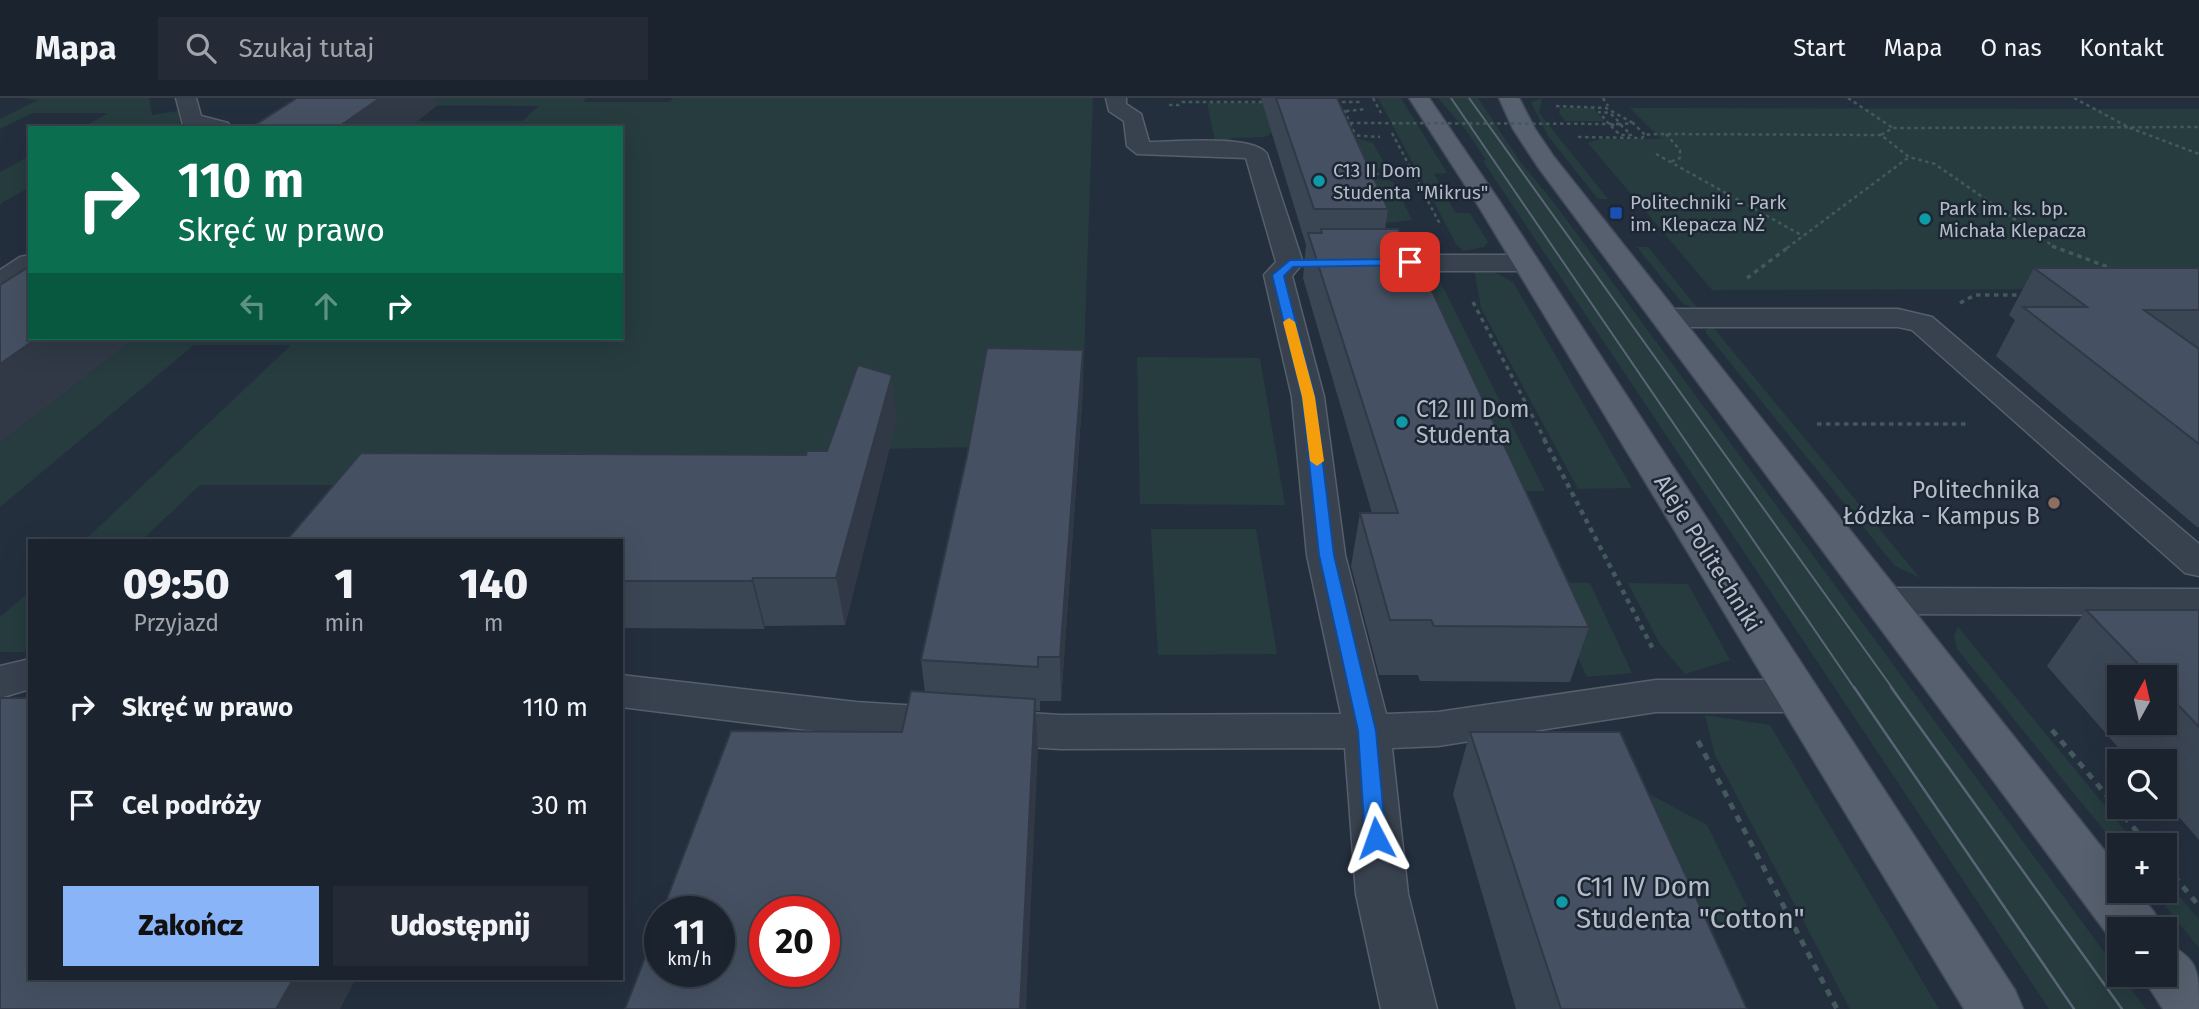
<!DOCTYPE html>
<html lang="pl">
<head>
<meta charset="utf-8">
<style>
  :root { --surface:#1b232e; --page:#242b36; --text:#f1f3f6; --muted:#a0a4aa; --line:#39404a; --accent:#8ab4f8 }
  body { margin:0; font-family:"Fira Sans",sans-serif; background:var(--page); color:var(--text); height:100vh; display:flex; flex-direction:column; font-size:26px; white-space:nowrap }
  * { box-sizing:border-box; margin:0 }
  p { font-size:23px; color:var(--muted) }
  .icon { flex:none; width:38px; height:38px; fill:none; stroke:currentColor; stroke-width:2; stroke-linecap:round; stroke-linejoin:round }
  .map { position:relative; flex:1; overflow:hidden }
  .details { position:absolute; left:28px; top:441px; width:595px; height:441px; display:flex; flex-direction:column; background:var(--surface); border-radius:0px; box-shadow:0 7px 28px #0002,0 0 0 2px var(--line) }
  .details>* { flex:none }
  .hud { position:absolute; left:28px; top:28px; width:595px; height:214px; border-radius:0px; box-shadow:0 7px 28px #0002,0 0 0 2px var(--line); background:#0b6e4f; color:#fff; overflow:hidden }
  .needle { width:46px; rotate:8deg }
  .tools { position:absolute; left:2107px; top:567px; display:grid; gap:14px }
  .tools a { display:grid; place-items:center; width:70px; height:70px; border-radius:0px; background:var(--surface); box-shadow:0 7px 28px #0002,0 0 0 2px var(--line); font-size:35px }
  .speed { position:absolute; left:644px; top:798px; display:flex; gap:14px; font-size:35px; font-weight:700; text-align:center }
  .speed>* { display:grid; place-content:center; width:91px; height:91px; border-radius:50%; background:var(--surface); box-shadow:0 7px 28px #0002,0 0 0 2px var(--line); line-height:1 }
  .speed small { font-size:18px; font-weight:400 }
  .speed .limit { border:10px solid #d22; background:#fff; color:#111 }
  .pin { position:absolute; display:grid; place-items:center; width:60px; height:60px; color:#fff; margin:-30px; border-radius:14px; box-shadow:0 4px 10px #0006 }
  .me { position:absolute; width:77px; margin:-38px; rotate:356deg; stroke-linejoin:round; filter:drop-shadow(0 0 5px #0008) }
  .turn { display:flex; align-items:center; gap:24px; height:147px; padding:0 35px; font-size:32px }
  .turn .icon { width:91px; height:91px; stroke-width:2.5 }
  .turn b { display:block; font-size:49px; line-height:60px }
  .lanes { display:flex; align-items:center; height:66px; padding:0 35px; background:#0003; justify-content:center; gap:35px; direction:ltr }
  .lanes .off { opacity:.35 }
  .eta { display:flex; justify-content:space-evenly; align-items:center; height:119px; text-align:center }
  .eta b { font-size:42px; font-weight:800; line-height:49px }
  .cta { display:flex; gap:14px; margin-top:auto; padding:14px 35px }
  .cta a { flex:1; height:80px; border-radius:0px; background:var(--accent); color:#111; font-size:28px; font-weight:800; line-height:80px; text-align:center }
  .cta a+a { background:var(--page); color:var(--text) }
  ul { padding:0; list-style:none }
  li { display:flex; align-items:center; gap:21px; height:98px; padding:0 35px }
  li div { flex:1 }
  li b { display:block; font-size:26px }
  li em { font-style:normal }
  header { display:flex; align-items:center; gap:42px; box-sizing:border-box; height:98px; padding:0 35px; background:var(--surface); border-bottom:2px solid var(--line) }
  header strong { font-size:33px }
  nav { display:flex; gap:38px; margin-inline-start:auto; font-size:24px }
  .search { width:490px; height:63px; background:var(--page); display:flex; align-items:center; gap:18px; box-sizing:border-box; padding:0 24px; border-radius:0px; color:var(--muted); font-size:26px }
  .map>svg:first-child { display:block }
  .green { fill:#263c3f }
  .lines { fill:none; stroke-linecap:round; stroke-linejoin:round }
  .minor-casing { stroke:#565f6c; stroke-width:3 }
  .major-casing { stroke:#414a57; stroke-width:3 }
  .path-far3 { stroke:#44595c; stroke-width:2.5; stroke-dasharray:3.5 3.5; stroke-linecap:butt }
  .path-far2 { stroke:#44595c; stroke-width:3.5; stroke-dasharray:4.5 4.5; stroke-linecap:butt }
  .path-far1 { stroke:#44595c; stroke-width:4.5; stroke-dasharray:5 5; stroke-linecap:butt }
  .path { stroke:#44595c; stroke-width:5; stroke-dasharray:7 7; stroke-linecap:butt }
  .minor { fill:#38414e; fill-rule:evenodd }
  .major { fill:#56606e; fill-rule:evenodd }
  .tram-far1 { stroke:#5a6575; stroke-width:2 }
  .tram { stroke:#5a6575; stroke-width:2.5 }
  .path-bridge { stroke:#44595c; stroke-width:2.5; stroke-dasharray:3.5 3.5; stroke-linecap:butt }
  .wall { fill:#3b4654; fill-rule:evenodd }
  .shaded-wall { fill:#303945 }
  .building { fill:#455162; stroke:#303945; stroke-width:2; fill-rule:evenodd }
  .route { fill:#1a73e8; stroke:#114b97; stroke-width:2 }
  .slow { fill:#f59e0b }
  .culture-dot { fill:#0f9aa8; stroke:#1d2633; stroke-width:2.5 }
  .transit-dot { fill:#1a4fb4; stroke:#1d2633; stroke-width:2.5 }
  .education-dot { fill:#8d6e63; stroke:#1d2633; stroke-width:2.5 }
  .labels { text-anchor:middle; stroke-width:5; stroke-linejoin:round; paint-order:stroke }
  .far-poi-label { font-size:19px; fill:#b4bcc9; stroke:#1d2633; text-anchor:start }
  .poi-label { font-size:23px; fill:#b4bcc9; stroke:#1d2633; text-anchor:start }
  .street-label { font-size:23px; fill:#b4bcc9; stroke:#1d2633 }
  .near-poi-label { font-size:28px; fill:#b4bcc9; stroke:#1d2633; text-anchor:start }
</style>
</head>
<body>
<header>
<strong>Mapa</strong>
<div class="search"><svg class="icon" aria-label="search" viewBox="0 0 24 24"><circle cx="10" cy="10" r="6"/><path d="M15 15l6 6"/></svg>Szukaj tutaj</div>
<nav><a>Start</a><a>Mapa</a><a>O nas</a><a>Kontakt</a></nav>
</header>
<div class="map">
<svg width="2199" height="911" viewBox="0 0 2199 911">
  <rect width="100%" height="100%" fill="#242f3e"/>
  <g class="green">
    <path d="M29 0H149L152 17 178 13 180 26 190 30H82L108 15H33L0 31V21L38 2 27 1Z"/>
    <path d="M372 0H586L583 4H670L673 0H1093L1083 290 990 289 979 349 830 352 811 388 200 387 141 443H84L291 247H194L0 409V345L136 240H621V30H409L418 23H522L539 8 363 7Z"/>
    <path d="M1378 0H1401L1447 75 1434 76 1446 97H1430Z"/>
    <path d="M1438 0H1478L1519 62 1555 106 2146 911H2049L1483 63 1486 62 1468 35Z"/>
    <path d="M1542 0 1539 15 1608 101H1598L1548 38 1531 4Z"/>
    <path d="M1207 5H1313V7L1265 39 1231 40V43H1215Z"/>
    <path d="M1560 10H1593L1604 23H1565L1559 15Z"/>
    <path d="M1630 10 2199 11V191L1712 192 1588 45 1600 41H1661Z"/>
    <path d="M1346 40H1357L1373 45 1387 70 1363 73Z"/>
    <path d="M30 58V89L0 106V74Z"/>
    <path d="M1366 80 1393 83 1412 122 1387 125Z"/>
    <path d="M1433 102H1448L1456 115H1470L1488 144 1484 149 1463 153 1456 146Z"/>
    <path d="M1637 149H1648L1699 212 1683 206Z"/>
    <path d="M1474 171 1494 174 1513 184 1632 390 1578 391 1481 210Z"/>
    <path d="M1401 179 1439 181 1545 393H1493Z"/>
    <path d="M1712 228 1920 480 1895 468 1706 235 1705 232Z"/>
    <path d="M1137 259 1260 260 1285 407 1140 406Z"/>
    <path d="M1151 431H1256L1277 556 1158 557Z"/>
    <path d="M1543 484 1590 485 1632 575 1587 579Z"/>
    <path d="M1628 485 1688 486 1730 562 1685 576 1660 546Z"/>
    <path d="M30 493V548L24 554H0V519Z"/>
    <path d="M1958 529 2137 747H2119V751L1957 551 1954 538Z"/>
    <path d="M1705 617 1770 627 1939 911H1850L1715 657Z"/>
    <path d="M1624 697H1651L1707 727 1758 831 1745 833 1671 805Z"/>
    <path d="M2165 781 2199 822V850L2153 793H2165Z"/>
  </g>
  <g class="lines">
    <defs>
      <g id="minor">
        <path d="M176 0H196L201 18 228 25 231 30H195L183 27Z"/>
        <path d="M1106 0H1126V6L1141 16 1149 44C1173 44 1254 36 1267 56L1303 165 1292 178 1324 299 1345 457 1386 616 1438 614 1656 582H1798L1814 587 1820 598 1814 609 1798 614H1656L1438 648 1392 650 1408 796 1437 911H1381L1356 796 1345 650 1061 651 856 638 621 609V577L856 604 1061 617 1341 616 1307 457 1292 299 1264 177 1276 164 1246 60 1137 56 1127 48 1124 23 1109 13Z"/>
        <path d="M30 157V177L10 190 0 192V172L20 159Z"/>
        <path d="M1367 157H1526L1536 159 1539 165 1536 171 1526 173H1367L1357 171 1354 165 1357 159Z"/>
        <path d="M1666 211H1898L1932 219 2199 446V478L2185 475 1912 232 1898 229H1666L1656 226 1651 220 1656 214Z"/>
        <path d="M1882 490 2199 491V517L1882 516 1868 512 1862 503 1868 494Z"/>
        <path d="M30 561V591L0 600V568Z"/>
      </g>
      <g id="major">
        <path d="M1409 0H1429L1500 104 2015 892 2023 911H1964L1476 104Z"/>
        <path d="M1499 0H1519L1535 31 1554 59 2119 771V793H2137L2154 814 2162 831H2119V849L2116 848 1538 69 1513 31Z"/>
        <path d="M2165 845C2199 860 2199 874 2199 911H2163L2141 877H2165Z"/>
      </g>
    </defs>
    <use href="#minor" class="minor-casing"/>
    <use href="#major" class="major-casing"/>
    <g class="path-far3">
      <path d="M1373 0 1381 15"/>
      <path d="M1603 0 1608 8"/>
      <path d="M1848 0 1893 30"/>
      <path d="M2074 0 2130 30 2199 56"/>
      <path d="M1335 4H1362"/>
      <path d="M1169 7H1179L1182 4H1267"/>
      <path d="M1556 8 1606 10 1633 25"/>
      <path d="M1344 12 1355 36"/>
      <path d="M1339 14 1366 11"/>
      <path d="M1609 26 1599 14 1610 15 1620 25"/>
      <path d="M1611 27 1633 25 1645 37"/>
      <path d="M1611 28 1620 37H1631L1620 26"/>
      <path d="M1392 35 1440 126"/>
      <path d="M1666 36 1680 52V60L1670 64"/>
      <path d="M1350 37 1380 39"/>
      <path d="M1578 39 1642 40 1645 37 1658 36 1881 37"/>
      <path d="M1656 56 1803 138"/>
      <path d="M1368 76H1399"/>
      <path d="M1787 150 1909 59"/>
      <path d="M2056 150 1935 66 1909 59 1881 37 1893 30 2199 29"/>
    </g>
    <g class="path-far2">
      <path d="M2052 148 2116 172"/>
      <path d="M1747 180 1790 148"/>
      <path d="M1473 204 1545 342"/>
      <path d="M1960 205 1975 197H2026"/>
      <path d="M1817 326H1970"/>
    </g>
    <path class="path-far1" d="M1544 341 1654 553"/>
    <g class="path">
      <path d="M2052 632 2148 747"/>
      <path d="M1698 643 1837 911"/>
      <path d="M2165 767 2199 808"/>
    </g>
    <use href="#minor" class="minor"/>
    <use href="#major" class="major"/>
    <g class="tram-far1">
      <path d="M1451 0 1855 591"/>
      <path d="M1469 0 1893 591"/>
    </g>
    <g class="tram">
      <path d="M1854 589 2074 911"/>
      <path d="M1891 589 2122 911"/>
    </g>
    <path class="path-bridge" d="M1350 25 1620 26"/>
  </g>
  <g class="wall">
    <path d="M1261 0H1337L1388 111 1385 131 1589 529 1570 584 1420 583 1418 577H1379L1351 468 1360 415H1372L1303 180 1306 147Z"/>
    <path d="M2034 170H2199V429H2197L1996 258 2015 222 2009 217Z"/>
    <path d="M1083 290 1061 603H1040V613H1036L1038 652 902 634 925 594 921 562Z"/>
    <path d="M897 320 845 527 765 528 764 531 621 530V443L806 357 827 353Z"/>
    <path d="M2086 512H2199V742L2165 703V663H2130L2047 568ZM2119 579H2165V625H2119Z"/>
    <path d="M1470 634 1747 911H1516L1453 696Z"/>
  </g>
  <g class="shaded-wall">
    <path d="M380 0H436L438 7 409 30H337Z"/>
    <path d="M37 240H136L0 345V266Z"/>
    <path d="M1083 252V290L1061 603 1060 559Z"/>
    <path d="M892 277 897 320 845 527 836 480Z"/>
    <path d="M753 480 765 528 764 531 752 483Z"/>
    <path d="M1035 601 1038 652 1026 911H1020Z"/>
    <path d="M294 880H356L340 911H276Z"/>
  </g>
  <g class="building">
    <path d="M297 0H380L337 30H250Z"/>
    <path d="M1276 0H1337L1388 111H1314Z"/>
    <path d="M1321 131H1398L1400 135H1405L1589 529 1434 528 1431 522H1390L1360 415H1398L1308 135H1322Z"/>
    <path d="M30 168V240H37L0 266V187Z"/>
    <path d="M2034 170H2199V212H2144L2199 251V346L2023 209H2087Z"/>
    <path d="M987 250 1083 252 1060 559H1038V569L921 562 967 358Z"/>
    <path d="M858 267 892 277 836 480H753L752 483H621V443H286L361 355 806 357 807 353H827Z"/>
    <path d="M2086 512H2199V629L2165 593V579H2151Z"/>
    <path d="M911 593 1035 601 1020 911H625L660 821V873H719V814H662L731 633 902 634ZM765 814H824V873H765Z"/>
    <path d="M0 600H30V880H294L276 911H0Z"/>
    <path d="M1470 634H1620L1747 911H1561Z"/>
  </g>
  <path class="route" d="M1410 161 1416 164 1414 167 1293 169 1284 178 1315 299 1334 457 1376 633 1386 740 1383 746 1376 748 1368 746 1365 740 1358 633 1319 457 1302 299 1272 177 1290 162Z"/>
  <path class="slow" d="M1289 220 1295 224 1315 299 1324 363 1317 368 1310 363 1302 299 1283 224Z"/>
  <g class="culture-dot">
    <circle cx="1319" cy="83" r="7"/>
    <circle cx="1925" cy="121" r="7"/>
    <circle cx="1402" cy="324" r="7"/>
    <circle cx="1562" cy="804" r="7"/>
  </g>
  <rect class="transit-dot" x="1609" y="108" width="14" height="14" rx="3.5"/>
  <circle class="education-dot" cx="2054" cy="405" r="7"/>
  <g class="labels">
    <g class="far-poi-label">
      <text x="1333" y="79">C13 II Dom<tspan x="1333" dy="22">Studenta "Mikrus"</tspan></text>
      <text x="1630" y="111">Politechniki - Park<tspan x="1630" dy="22">im. Klepacza NŻ</tspan></text>
      <text x="1939" y="117">Park im. ks. bp.<tspan x="1939" dy="22">Michała Klepacza</tspan></text>
    </g>
    <g class="poi-label">
      <text x="1416" y="319">C12 III Dom<tspan x="1416" dy="26">Studenta</tspan></text>
      <text x="2040" y="400" text-anchor="end">Politechnika<tspan x="2040" dy="26">Łódzka - Kampus B</tspan></text>
    </g>
    <g class="street-label">
      <text transform="translate(1708 455) rotate(58)" y="8">Aleje Politechniki</text>
    </g>
    <g class="near-poi-label">
      <text x="1576" y="798">C11 IV Dom<tspan x="1576" dy="32">Studenta "Cotton"</tspan></text>
    </g>
  </g>
</svg>
<div class="tools">
<a><svg class="needle" viewBox="-14 -14 28 28"><path d="M0-13l5 13h-10z" fill="#e53935"/><path d="M0 13l5-13h-10z" fill="#a0a4aa"/></svg></a>
<a><svg class="icon" aria-label="search" viewBox="0 0 24 24"><circle cx="10" cy="10" r="6"/><path d="M15 15l6 6"/></svg></a>
<a>+</a>
<a>−</a>
</div>
<div class="speed"><div>11<small>km/h</small></div><div class="limit">20</div></div>
<div class="pin" style="left:1410px;top:164px;background:#d93025"><svg class="icon" aria-label="arrive" viewBox="0 0 24 24"><path d="M6 21V4h12l-3 4 3 4H6"/></svg></div>
<svg class="me" style="left:1376px;top:740px" viewBox="-20 -20 40 40"><path d="M0-17L14 15 0 8-14 15z" fill="#1a73e8" stroke="#fff" stroke-width="4"/></svg>
<div class="hud">
<div class="turn"><svg class="icon" aria-label="right" viewBox="0 0 24 24"><path d="M7 20v-9h11M14 6l5 5-5 5"/></svg><div><b>110 m</b>Skręć w prawo</div></div>
<div class="lanes"><svg class="icon off" aria-label="left" viewBox="0 0 24 24"><path d="M17 20v-9H6M10 6l-5 5 5 5"/></svg><svg class="icon off" aria-label="ahead" viewBox="0 0 24 24"><path d="M12 20V5M6 11l6-6 6 6"/></svg><svg class="icon" aria-label="right" viewBox="0 0 24 24"><path d="M7 20v-9h11M14 6l5 5-5 5"/></svg></div>
</div>
<section class="details">
<div class="eta">
<div><b>09:50</b><p>Przyjazd</p></div>
<div><b>1</b><p>min</p></div>
<div><b>140</b><p>m</p></div>
</div>
<ul>
<li><svg class="icon" aria-label="right" viewBox="0 0 24 24"><path d="M7 20v-9h11M14 6l5 5-5 5"/></svg><div><b>Skręć w prawo</b></div><em>110 m</em></li>
<li><svg class="icon" aria-label="arrive" viewBox="0 0 24 24"><path d="M6 21V4h12l-3 4 3 4H6"/></svg><div><b>Cel podróży</b></div><em>30 m</em></li>
</ul>
<div class="cta"><a>Zakończ</a><a>Udostępnij</a></div>
</section>
</div>
</body>
</html>
